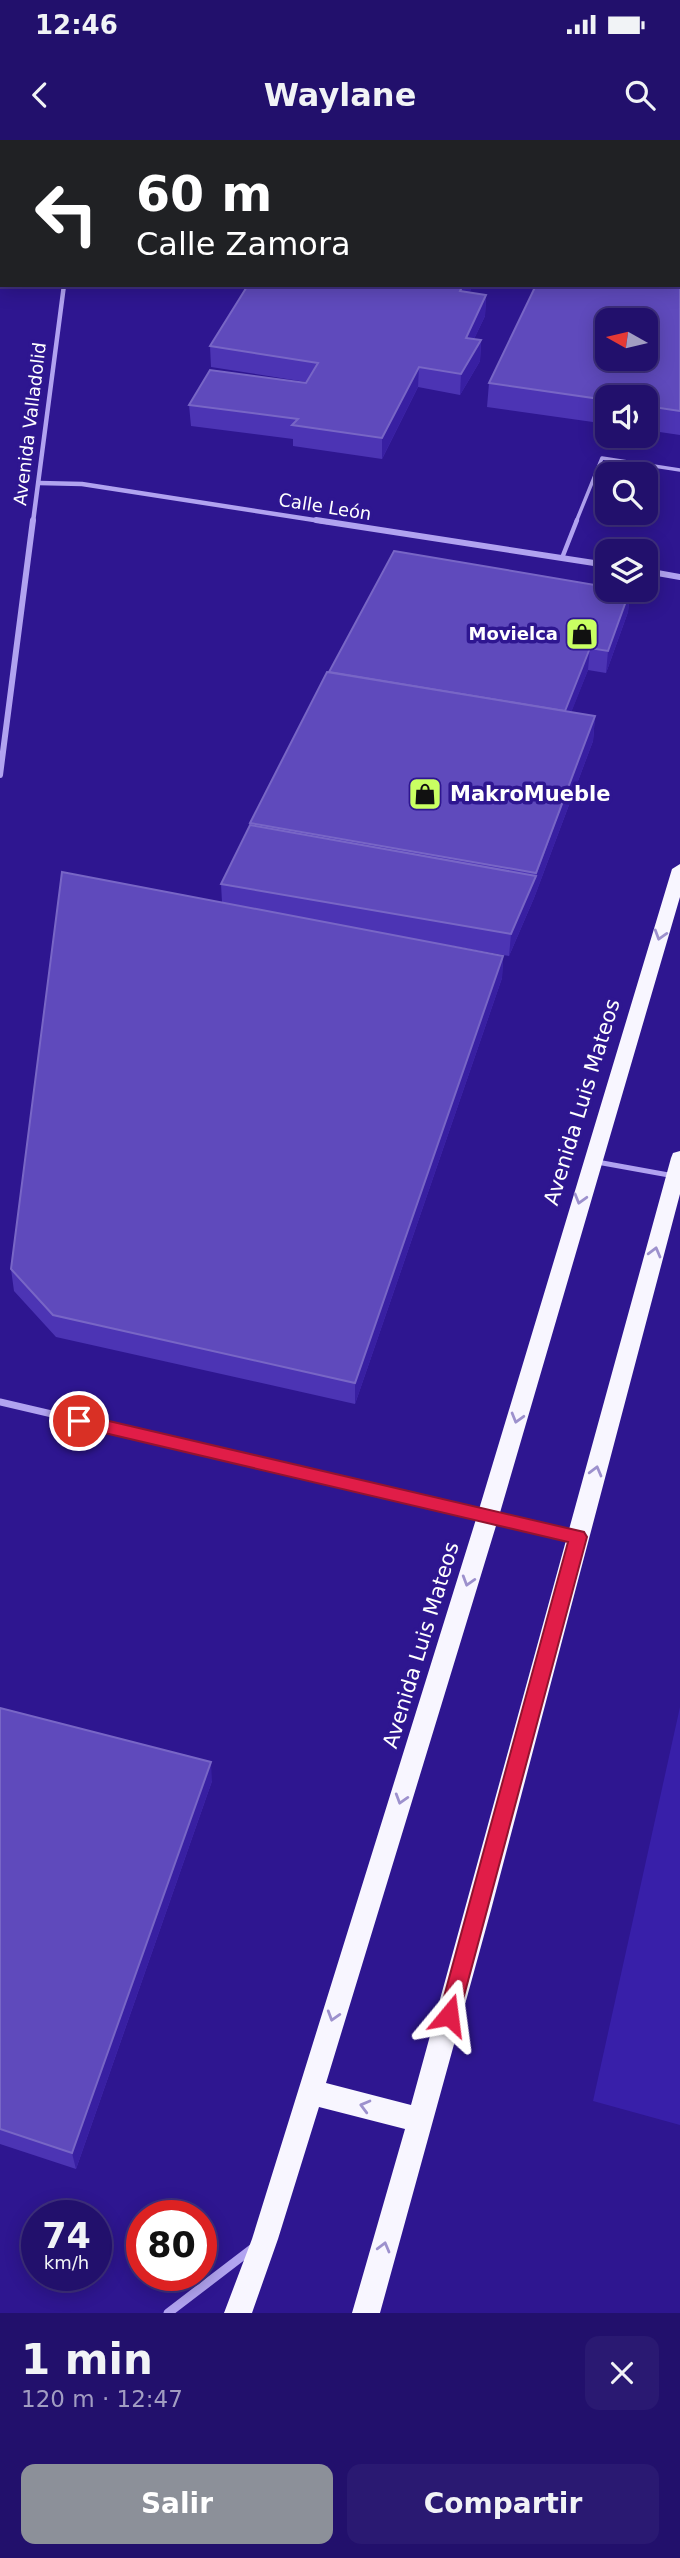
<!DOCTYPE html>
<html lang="es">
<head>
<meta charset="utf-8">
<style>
  :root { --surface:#22106c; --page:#2a1972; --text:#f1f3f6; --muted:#a29dc2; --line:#3f307f; --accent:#8c9099 }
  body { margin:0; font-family:"DejaVu Sans",sans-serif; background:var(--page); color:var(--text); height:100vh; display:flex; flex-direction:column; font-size:26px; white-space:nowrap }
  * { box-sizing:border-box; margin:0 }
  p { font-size:23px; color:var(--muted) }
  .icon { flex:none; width:38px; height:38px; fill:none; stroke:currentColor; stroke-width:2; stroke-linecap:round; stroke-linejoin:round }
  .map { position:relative; height:2173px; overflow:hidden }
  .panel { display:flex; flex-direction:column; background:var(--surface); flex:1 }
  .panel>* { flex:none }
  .guide { position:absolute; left:0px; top:0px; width:681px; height:147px; box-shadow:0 4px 18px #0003,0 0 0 2px var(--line); background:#202124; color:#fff; overflow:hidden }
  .needle { width:46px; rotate:278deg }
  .buttons { position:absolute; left:595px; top:168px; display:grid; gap:14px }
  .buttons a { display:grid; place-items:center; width:63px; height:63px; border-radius:14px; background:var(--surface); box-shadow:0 4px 18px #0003,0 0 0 2px var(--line); font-size:35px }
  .speed { position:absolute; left:21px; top:2060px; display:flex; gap:14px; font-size:35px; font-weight:700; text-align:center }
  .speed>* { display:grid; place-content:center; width:91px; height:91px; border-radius:50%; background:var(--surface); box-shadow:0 4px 18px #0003,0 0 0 2px var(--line); line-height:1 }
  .speed small { font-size:18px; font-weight:400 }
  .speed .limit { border:10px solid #d22; background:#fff; color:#111 }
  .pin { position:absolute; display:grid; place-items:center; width:60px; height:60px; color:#fff; margin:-30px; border:4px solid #fff; border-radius:50%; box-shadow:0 2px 7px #0007 }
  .me { position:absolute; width:77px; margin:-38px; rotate:16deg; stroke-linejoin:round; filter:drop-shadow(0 0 5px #0008) }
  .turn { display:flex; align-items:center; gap:24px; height:147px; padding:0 21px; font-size:32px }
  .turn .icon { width:91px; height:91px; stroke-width:2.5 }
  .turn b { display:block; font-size:49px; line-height:60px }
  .round { display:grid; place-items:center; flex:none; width:74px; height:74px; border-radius:14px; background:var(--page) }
  .summary { display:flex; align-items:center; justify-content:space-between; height:119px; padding:0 21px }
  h1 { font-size:42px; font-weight:700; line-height:52px }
  .action { display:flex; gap:14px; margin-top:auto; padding:14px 21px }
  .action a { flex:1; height:80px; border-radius:14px; background:var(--accent); color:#fff; font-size:28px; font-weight:700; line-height:80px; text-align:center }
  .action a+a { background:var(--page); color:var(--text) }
  .status { display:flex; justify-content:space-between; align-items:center; height:49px; padding:0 35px; background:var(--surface); direction:ltr }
  .status svg { height:19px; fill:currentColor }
  header { display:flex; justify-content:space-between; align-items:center; height:91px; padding:0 21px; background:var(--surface); font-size:32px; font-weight:700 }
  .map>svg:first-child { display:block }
  .green { fill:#381fa9 }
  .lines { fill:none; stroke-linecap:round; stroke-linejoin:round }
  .service-far2 { stroke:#b1a3f0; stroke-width:3.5 }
  .service-far1 { stroke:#b1a3f0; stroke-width:4.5 }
  .service { stroke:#b1a3f0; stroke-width:5 }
  .minor-far3 { stroke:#b1a3f0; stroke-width:4.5 }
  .minor-far2 { stroke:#b1a3f0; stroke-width:6 }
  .minor-far1 { stroke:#b1a3f0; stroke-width:7 }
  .minor { stroke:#b1a3f0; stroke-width:9 }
  .trunk { fill:#f8f6ff; fill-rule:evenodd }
  .wall { fill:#4c34b4 }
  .shaded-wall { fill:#381fa2 }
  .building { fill:#5f4abc; stroke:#7866c6; stroke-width:2; fill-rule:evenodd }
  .oneway { stroke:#9d91cd }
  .route { fill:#e11d48; stroke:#92132f; stroke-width:2 }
  .labels { text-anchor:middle; stroke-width:7; stroke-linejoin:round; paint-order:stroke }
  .far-street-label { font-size:18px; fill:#fff; stroke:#2e1690 }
  .far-poi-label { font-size:18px; font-weight:bold; fill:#fff; stroke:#2e1690; text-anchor:end }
  .poi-label { font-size:21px; font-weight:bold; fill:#fff; stroke:#2e1690; text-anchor:start }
  .street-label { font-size:21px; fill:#fff; stroke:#2e1690 }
</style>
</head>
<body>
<div class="status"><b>12:46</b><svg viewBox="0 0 49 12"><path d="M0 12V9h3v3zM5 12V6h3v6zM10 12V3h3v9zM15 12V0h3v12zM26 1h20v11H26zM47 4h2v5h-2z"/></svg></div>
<header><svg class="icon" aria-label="back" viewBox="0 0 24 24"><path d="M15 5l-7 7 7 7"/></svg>Waylane<svg class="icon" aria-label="search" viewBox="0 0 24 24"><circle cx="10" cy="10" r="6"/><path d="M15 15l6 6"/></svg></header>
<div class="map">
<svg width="680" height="2173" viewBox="0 0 680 2173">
  <rect width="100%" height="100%" fill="#2e1690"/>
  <path class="green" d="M680 1567V1985L593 1961Z"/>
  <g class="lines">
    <path class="service-far2" d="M576 382 602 318 680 330"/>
    <path class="service-far1" d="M562 418 577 380"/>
    <path class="service" d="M597 1022 680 1037"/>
    <g class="minor-far3">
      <path d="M0 1 16 0"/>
      <path d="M39 343 82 344 327 382"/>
      <path d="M33 382 64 145"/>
    </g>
    <g class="minor-far2">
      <path d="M316 380 607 425"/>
      <path d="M646 431 680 437"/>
      <path d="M0 635 33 380"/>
    </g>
    <path class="minor-far1" d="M0 1262 575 1396"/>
    <path class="minor" d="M168 2173 253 2108"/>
    <path class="trunk" d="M680 724V757L499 1376 326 1943 411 1965 671 1018 673 1013 680 1011V1054L491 1770 380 2173H352L405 1989 319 1967 278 2099 252 2173H224L252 2099 477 1376 672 729Z"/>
  </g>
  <g class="wall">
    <path d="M214 0H344L343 2H214Z"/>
    <path d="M680 139V295L646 290V257H607V284L487 267 489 243Z"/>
    <path d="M248 145H473L469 153 486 155 485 176 474 199 481 200 480 221 460 255 418 247 382 319 293 306V299L191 286 189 265 306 242 211 227 210 206Z"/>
    <path d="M607 340V373H631L628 381 596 376 597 367Z"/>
    <path d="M630 450 628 472 606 533 588 530 571 572 595 576 593 601 534 758 509 816 442 804 503 816 502 838 355 1264 56 1197 14 1151 11 1129 222 762 221 744 250 685V683Z"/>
    <path d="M0 1568 212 1641 76 2029 0 2004Z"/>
  </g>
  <g class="shaded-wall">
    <path d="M331 0H344L343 2H330Z"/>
    <path d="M412 0H422L421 2H411Z"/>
    <path d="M463 145H473L460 172V151Z"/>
    <path d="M486 155 485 176 465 218 466 198Z"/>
    <path d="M481 200 480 221 460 255 461 234Z"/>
    <path d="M419 227 418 247 382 319V298Z"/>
    <path d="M630 450 628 472 606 533 608 511Z"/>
    <path d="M590 508 588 530 562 596 564 574Z"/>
    <path d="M595 576 593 601 534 758 509 816 511 794 536 736Z"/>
    <path d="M503 816 502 838 355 1264V1243Z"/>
    <path d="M211 1622 212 1641 76 2029 72 2013Z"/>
  </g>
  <g class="building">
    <path d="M299 0H331L330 2H312Z"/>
    <path d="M345 0H412L411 2H344Z"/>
    <path d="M492 0H571L570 2H491Z"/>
    <path d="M591 0H680V97L679 100V2H590Z"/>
    <path d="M679 139H680V271L646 266V257H607V260L489 243 536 145H679ZM607 180H646V219H607Z"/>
    <path d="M248 145H463L460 151 486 155 466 198 481 200 461 234 419 227 382 298 292 285 298 279 189 265 210 230 306 243 318 223 210 206Z"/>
    <path d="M613 326 644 330 642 334H609Z"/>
    <path d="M607 340V368L597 367Z"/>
    <path d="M394 411 607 447V450H630L608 511 590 508 565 571 329 532Z"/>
    <path d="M327 532 595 576 536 733 250 683Z"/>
    <path d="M250 685 536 736 511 794 221 744Z"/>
    <path d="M62 732 503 816 355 1243 53 1175 11 1129Z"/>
    <path d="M0 1568 211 1622 72 2013 0 1989Z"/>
  </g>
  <defs><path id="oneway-chevron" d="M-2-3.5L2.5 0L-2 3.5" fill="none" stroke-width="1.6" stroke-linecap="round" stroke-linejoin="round" transform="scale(1.75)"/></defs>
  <g class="oneway">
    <use href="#oneway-chevron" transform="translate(660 795) rotate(107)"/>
    <use href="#oneway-chevron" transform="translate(580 1059) rotate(106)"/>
    <use href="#oneway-chevron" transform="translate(655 1112) rotate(-75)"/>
    <use href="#oneway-chevron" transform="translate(517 1278) rotate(106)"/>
    <use href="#oneway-chevron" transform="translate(596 1331) rotate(-75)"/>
    <use href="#oneway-chevron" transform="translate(468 1441) rotate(107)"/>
    <use href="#oneway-chevron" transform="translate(401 1659) rotate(107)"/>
    <use href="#oneway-chevron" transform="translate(333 1876) rotate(107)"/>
    <use href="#oneway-chevron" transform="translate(365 1966) rotate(-165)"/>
    <use href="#oneway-chevron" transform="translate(384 2107) rotate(-75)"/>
  </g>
  <path class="route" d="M79 1274 584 1392 587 1397 457 1882 449 1885 442 1882 439 1875 568 1402 79 1287 73 1285 70 1281 73 1276Z"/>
  <defs>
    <symbol id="shop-square" viewBox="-11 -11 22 22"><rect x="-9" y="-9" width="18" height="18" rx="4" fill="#c9ff62" stroke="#2e1690"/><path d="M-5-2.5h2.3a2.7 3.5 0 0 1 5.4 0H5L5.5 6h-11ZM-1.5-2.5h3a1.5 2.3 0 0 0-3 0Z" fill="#111"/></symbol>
  </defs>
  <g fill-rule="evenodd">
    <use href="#shop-square" x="563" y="475" width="38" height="38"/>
    <use href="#shop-square" x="406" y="635" width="38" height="38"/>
  </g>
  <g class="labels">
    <g class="far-street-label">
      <text transform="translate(30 284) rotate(-83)" y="6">Avenida Valladolid</text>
      <text transform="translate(325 367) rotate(9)" y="6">Calle León</text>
    </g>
    <g class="far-poi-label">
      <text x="558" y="500">Movielca</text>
    </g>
    <g class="poi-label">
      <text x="450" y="661">MakroMueble</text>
    </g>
    <g class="street-label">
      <text transform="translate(582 962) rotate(-73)" y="7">Avenida Luis Mateos</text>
      <text transform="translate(421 1505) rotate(-73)" y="7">Avenida Luis Mateos</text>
    </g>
  </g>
</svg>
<div class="buttons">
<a><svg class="needle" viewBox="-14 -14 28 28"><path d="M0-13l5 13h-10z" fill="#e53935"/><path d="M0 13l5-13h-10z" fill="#a29dc2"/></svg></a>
<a><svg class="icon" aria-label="sound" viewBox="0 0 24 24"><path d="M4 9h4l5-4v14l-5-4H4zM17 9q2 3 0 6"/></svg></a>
<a><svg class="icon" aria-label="search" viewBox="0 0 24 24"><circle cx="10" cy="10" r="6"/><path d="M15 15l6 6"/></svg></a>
<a><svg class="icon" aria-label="layers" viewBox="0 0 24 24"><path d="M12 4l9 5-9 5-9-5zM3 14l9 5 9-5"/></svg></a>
</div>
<div class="speed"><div>74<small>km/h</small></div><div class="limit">80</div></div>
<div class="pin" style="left:79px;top:1281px;background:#d93025"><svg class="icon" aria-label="arrive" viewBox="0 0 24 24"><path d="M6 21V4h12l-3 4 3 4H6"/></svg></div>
<svg class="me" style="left:449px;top:1875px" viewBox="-20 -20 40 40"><path d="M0-17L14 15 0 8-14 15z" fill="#e11d48" stroke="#fff" stroke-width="4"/></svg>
<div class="guide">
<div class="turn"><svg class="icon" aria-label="left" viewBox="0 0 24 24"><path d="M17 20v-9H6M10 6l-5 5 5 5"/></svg><div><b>60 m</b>Calle Zamora</div></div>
</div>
</div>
<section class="panel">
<div class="summary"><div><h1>1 min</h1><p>120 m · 12:47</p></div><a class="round"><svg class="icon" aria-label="close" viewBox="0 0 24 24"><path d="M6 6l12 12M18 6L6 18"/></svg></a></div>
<div class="action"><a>Salir</a><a>Compartir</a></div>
</section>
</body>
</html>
